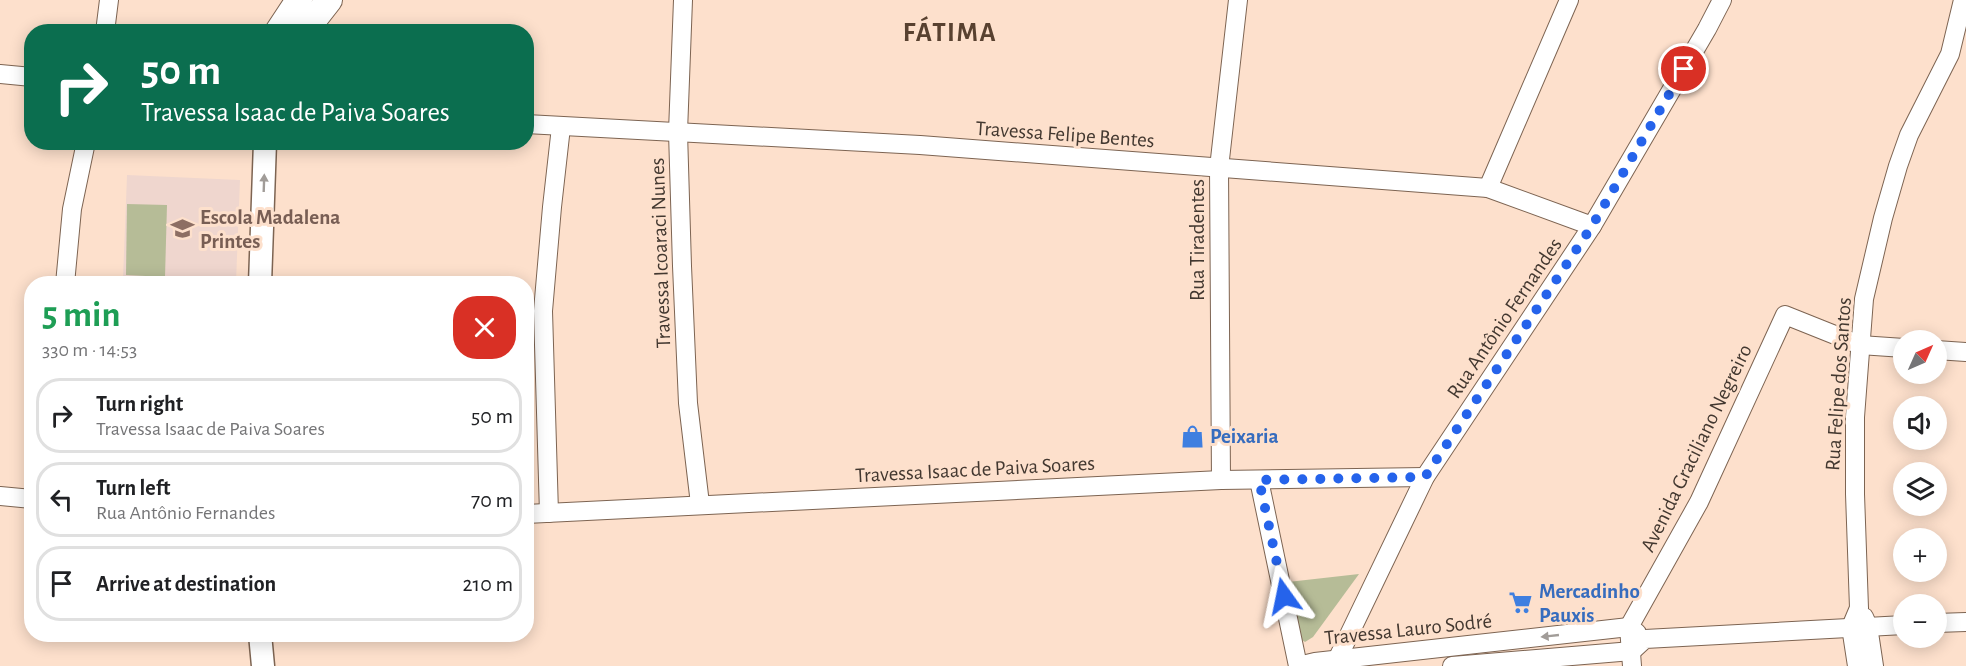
<!DOCTYPE html>
<html lang="en">
<head>
<meta charset="utf-8">
<style>
  :root { --surface:#fff; --page:#f2f2f2; --text:#202124; --muted:#757577; --line:#e0e0e0 }
  body { margin:0; font-family:"Alegreya Sans",sans-serif; background:var(--page); color:var(--text); height:100vh; display:flex; flex-direction:column; font-size:22px; white-space:nowrap }
  * { box-sizing:border-box; margin:0 }
  p { font-size:20px; color:var(--muted) }
  .icon { flex:none; width:33px; height:33px; fill:none; stroke:currentColor; stroke-width:2; stroke-linecap:round; stroke-linejoin:round }
  .map { position:relative; flex:1; overflow:hidden }
  .details { position:absolute; left:24px; top:276px; width:510px; height:366px; display:flex; flex-direction:column; background:var(--surface); border-radius:24px; box-shadow:0 3px 15px #0003 }
  .details>* { flex:none }
  .guide { position:absolute; left:24px; top:24px; width:510px; height:126px; border-radius:24px; box-shadow:0 3px 15px #0003; background:#0b6e4f; color:#fff; overflow:hidden }
  .needle { width:39px; rotate:45deg }
  .fabs { position:absolute; left:1893px; top:330px; display:grid; gap:12px }
  .fabs a { display:grid; place-items:center; width:54px; height:54px; border-radius:50%; background:var(--surface); box-shadow:0 3px 15px #0003; font-size:30px }
  .pin { position:absolute; display:grid; place-items:center; width:51px; height:51px; color:#fff; margin:-26px; border:3px solid #fff; border-radius:50%; box-shadow:0 2px 6px #0007 }
  .me { position:absolute; width:66px; margin:-33px; rotate:348deg; stroke-linejoin:round; filter:drop-shadow(0 0 4px #0008) }
  .turn { display:flex; align-items:center; gap:21px; height:126px; padding:0 18px; font-size:27px }
  .turn .icon { width:78px; height:78px; stroke-width:2.5 }
  .turn b { display:block; font-size:42px; line-height:51px }
  .round { display:grid; place-items:center; flex:none; width:63px; height:63px; border-radius:24px; background:var(--page) }
  .headline { display:flex; align-items:center; justify-content:space-between; height:102px; padding:0 18px }
  h1 { font-size:36px; font-weight:700; line-height:45px; color:#1e9e55 }
  ul { padding:0; list-style:none }
  li { display:flex; align-items:center; gap:18px; height:75px; margin:0 12px 9px; padding:0 6px; border:3px solid var(--line); border-radius:24px }
  li div { flex:1 }
  li b { display:block; font-size:22px }
  li em { font-style:normal }
  .map>svg:first-child { display:block }
  .education { fill:#efd6ce }
  .green { fill:#b6bc97 }
  .lines { fill:none; stroke-linecap:round; stroke-linejoin:round }
  .minor-casing { stroke:#7d6452; stroke-width:20 }
  .tertiary-casing { stroke:#7d6452; stroke-width:25 }
  .secondary-casing { stroke:#7d6452; stroke-width:28 }
  .minor { stroke:#fff; stroke-width:18 }
  .tertiary { stroke:#fff; stroke-width:22 }
  .secondary { stroke:#fff; stroke-width:26 }
  .oneway { fill:#a19c98 }
  .route { stroke:#2563eb; stroke-width:10; stroke-dasharray:0 18 }
  .labels { text-anchor:middle; stroke-width:6; stroke-linejoin:round; paint-order:stroke }
  .street-label { font-size:21px; fill:#433830; stroke:#fde0cc }
  .education-label { font-size:21px; font-weight:bold; fill:#785e54; stroke:#fde0cc; text-anchor:start }
  .shop-label { font-size:21px; font-weight:bold; fill:#366cbe; stroke:#fde0cc; text-anchor:start }
  .district-label { font-size:27px; font-weight:bold; letter-spacing:1.5px; fill:#584130; stroke:#fde0cc }
</style>
</head>
<body>
<div class="map">
<svg width="1966" height="666" viewBox="0 0 1966 666">
  <rect width="100%" height="100%" fill="#fde0cc"/>
  <path class="education" d="M127 175 240 180 236 283 123 278Z"/>
  <g class="green">
    <path d="M127 204 167 205 165 277 126 275Z"/>
    <path d="M1359 574 1313 637 1305 642 1302 640 1288 582Z"/>
  </g>
  <g class="lines">
    <defs>
      <g id="minor">
        <path d="M683 0 678 132 682 266 688 403 700 504"/>
        <path d="M105 32 109 0"/>
        <path d="M0 74 32 77"/>
        <path d="M526 124 920 145 1488 188 1592 226"/>
        <path d="M1488 188 1569 0"/>
        <path d="M65 284 72 209 86 142"/>
        <path d="M1936 350 1966 352"/>
        <path d="M1221 480 1219 168 1238 0"/>
        <path d="M1259 480 1298 666"/>
        <path d="M0 496 32 499"/>
        <path d="M549 513 543 311 552 207 561 127"/>
        <path d="M526 514 1221 480 1425 477"/>
        <path d="M1864 617 1868 626 1874 666"/>
        <path d="M1936 623 1966 622"/>
        <path d="M1298 666 1315 662 1629 627 1637 633"/>
        <path d="M1334 666 1425 477 1592 226 1707 29 1722 0"/>
        <path d="M1452 666 1632 651 1645 639 1904 625"/>
        <path d="M1632 666 1629 627 1699 502 1785 315 1860 345 1904 348"/>
        <path d="M1857 666 1851 627 1859 608 1855 494V417L1864 299 1883 218 1898 166 1909 135 1950 54 1963 0"/>
      </g>
      <g id="tertiary">
        <path d="M260 284 265 142"/>
        <path d="M260 634 263 666"/>
      </g>
      <g id="secondary">
        <path d="M278 32 299 0"/>
        <path d="M304 32 329 0"/>
      </g>
    </defs>
    <use href="#minor" class="minor-casing"/>
    <use href="#tertiary" class="tertiary-casing"/>
    <use href="#secondary" class="secondary-casing"/>
    <use href="#minor" class="minor"/>
    <use href="#tertiary" class="tertiary"/>
    <use href="#secondary" class="secondary"/>
  </g>
  <defs><path id="oneway-solid" d="M-6-.8H1V-3.2L6.5 0L1 3.2V.8H-6Z" transform="scale(1.5)"/></defs>
  <g class="oneway">
    <use href="#oneway-solid" transform="translate(264 183) rotate(-88)"/>
    <use href="#oneway-solid" transform="translate(1550 636) rotate(174)"/>
  </g>
  <g class="lines">
    <path class="route" d="M1284 596 1259 480 1425 477 1592 226 1684 69"/>
  </g>
  <defs>
    <symbol id="school-bare" viewBox="-9 -9 18 18"><path d="M0-5L7-2L0 1L-7-2ZM-4 1L0 2.5L4 1V4Q0 6-4 4Z" fill="#8d6e63" stroke="#fde0cc" stroke-width="2.5" paint-order="stroke"/></symbol>
    <symbol id="shop-bare" viewBox="-9 -9 18 18"><path d="M-5-2.5h2.3a2.7 3.5 0 0 1 5.4 0H5L5.5 6h-11ZM-1.5-2.5h3a1.5 2.3 0 0 0-3 0Z" fill="#3f7fe0" stroke="#fde0cc" stroke-width="2.5" paint-order="stroke"/></symbol>
    <symbol id="supermarket-bare" viewBox="-9 -9 18 18"><path d="M-6-5.5h2.5l.6 2H6L4.5 2H-2.5L-4.4-4H-6ZM-1.5 3.2a1.3 1.3 0 1 0 .1 0ZM3 3.2a1.3 1.3 0 1 0 .1 0Z" fill="#3f7fe0" stroke="#fde0cc" stroke-width="2.5" paint-order="stroke"/></symbol>
  </defs>
  <g fill-rule="evenodd">
    <use href="#school-bare" x="166" y="212" width="33" height="33"/>
    <use href="#shop-bare" x="1176" y="420" width="33" height="33"/>
    <use href="#supermarket-bare" x="1504" y="586" width="33" height="33"/>
  </g>
  <g class="labels">
    <g class="street-label">
      <text transform="translate(1065 134) rotate(4)" y="7">Travessa Felipe Bentes</text>
      <text transform="translate(1197 240) rotate(-90)" y="7">Rua Tiradentes</text>
      <text transform="translate(660 253) rotate(-92)" y="7">Travessa Icoaraci Nunes</text>
      <text transform="translate(1504 318) rotate(-56)" y="7">Rua Antônio Fernandes</text>
      <text transform="translate(1838 384) rotate(-86)" y="7">Rua Felipe dos Santos</text>
      <text transform="translate(1696 448) rotate(-64)" y="7">Avenida Graciliano Negreiro</text>
      <text transform="translate(975 469) rotate(-3)" y="7">Travessa Isaac de Paiva Soares</text>
      <text transform="translate(1408 629) rotate(-6)" y="7">Travessa Lauro Sodré</text>
    </g>
    <g class="education-label">
      <text x="200" y="224">Escola Madalena<tspan x="200" dy="24">Printes</tspan></text>
    </g>
    <g class="shop-label">
      <text x="1210" y="443">Peixaria</text>
      <text x="1539" y="598">Mercadinho<tspan x="1539" dy="24">Pauxis</tspan></text>
    </g>
    <g class="district-label">
      <text x="950" y="41">FÁTIMA</text>
    </g>
  </g>
</svg>
<div class="fabs">
<a><svg class="needle" viewBox="-14 -14 28 28"><path d="M0-13l5 13h-10z" fill="#e53935"/><path d="M0 13l5-13h-10z" fill="#757577"/></svg></a>
<a><svg class="icon" aria-label="sound" viewBox="0 0 24 24"><path d="M4 9h4l5-4v14l-5-4H4zM17 9q2 3 0 6"/></svg></a>
<a><svg class="icon" aria-label="layers" viewBox="0 0 24 24"><path d="M12 4l9 5-9 5-9-5zM3 14l9 5 9-5"/></svg></a>
<a>+</a>
<a>−</a>
</div>
<div class="pin" style="left:1684px;top:69px;background:#d93025"><svg class="icon" aria-label="arrive" viewBox="0 0 24 24"><path d="M6 21V4h12l-3 4 3 4H6"/></svg></div>
<svg class="me" style="left:1284px;top:596px" viewBox="-20 -20 40 40"><path d="M0-17L14 15 0 8-14 15z" fill="#2563eb" stroke="#fff" stroke-width="4"/></svg>
<div class="guide">
<div class="turn"><svg class="icon" aria-label="right" viewBox="0 0 24 24"><path d="M7 20v-9h11M14 6l5 5-5 5"/></svg><div><b>50 m</b>Travessa Isaac de Paiva Soares</div></div>
</div>
<section class="details">
<div class="headline"><div><h1>5 min</h1><p>330 m · 14:53</p></div><a class="round" style="background:#d93025;color:#fff"><svg class="icon" aria-label="close" viewBox="0 0 24 24"><path d="M6 6l12 12M18 6L6 18"/></svg></a></div>
<ul>
<li><svg class="icon" aria-label="right" viewBox="0 0 24 24"><path d="M7 20v-9h11M14 6l5 5-5 5"/></svg><div><b>Turn right</b><p>Travessa Isaac de Paiva Soares</p></div><em>50 m</em></li>
<li><svg class="icon" aria-label="left" viewBox="0 0 24 24"><path d="M17 20v-9H6M10 6l-5 5 5 5"/></svg><div><b>Turn left</b><p>Rua Antônio Fernandes</p></div><em>70 m</em></li>
<li><svg class="icon" aria-label="arrive" viewBox="0 0 24 24"><path d="M6 21V4h12l-3 4 3 4H6"/></svg><div><b>Arrive at destination</b></div><em>210 m</em></li>
</ul>
</section>
</div>
</body>
</html>
